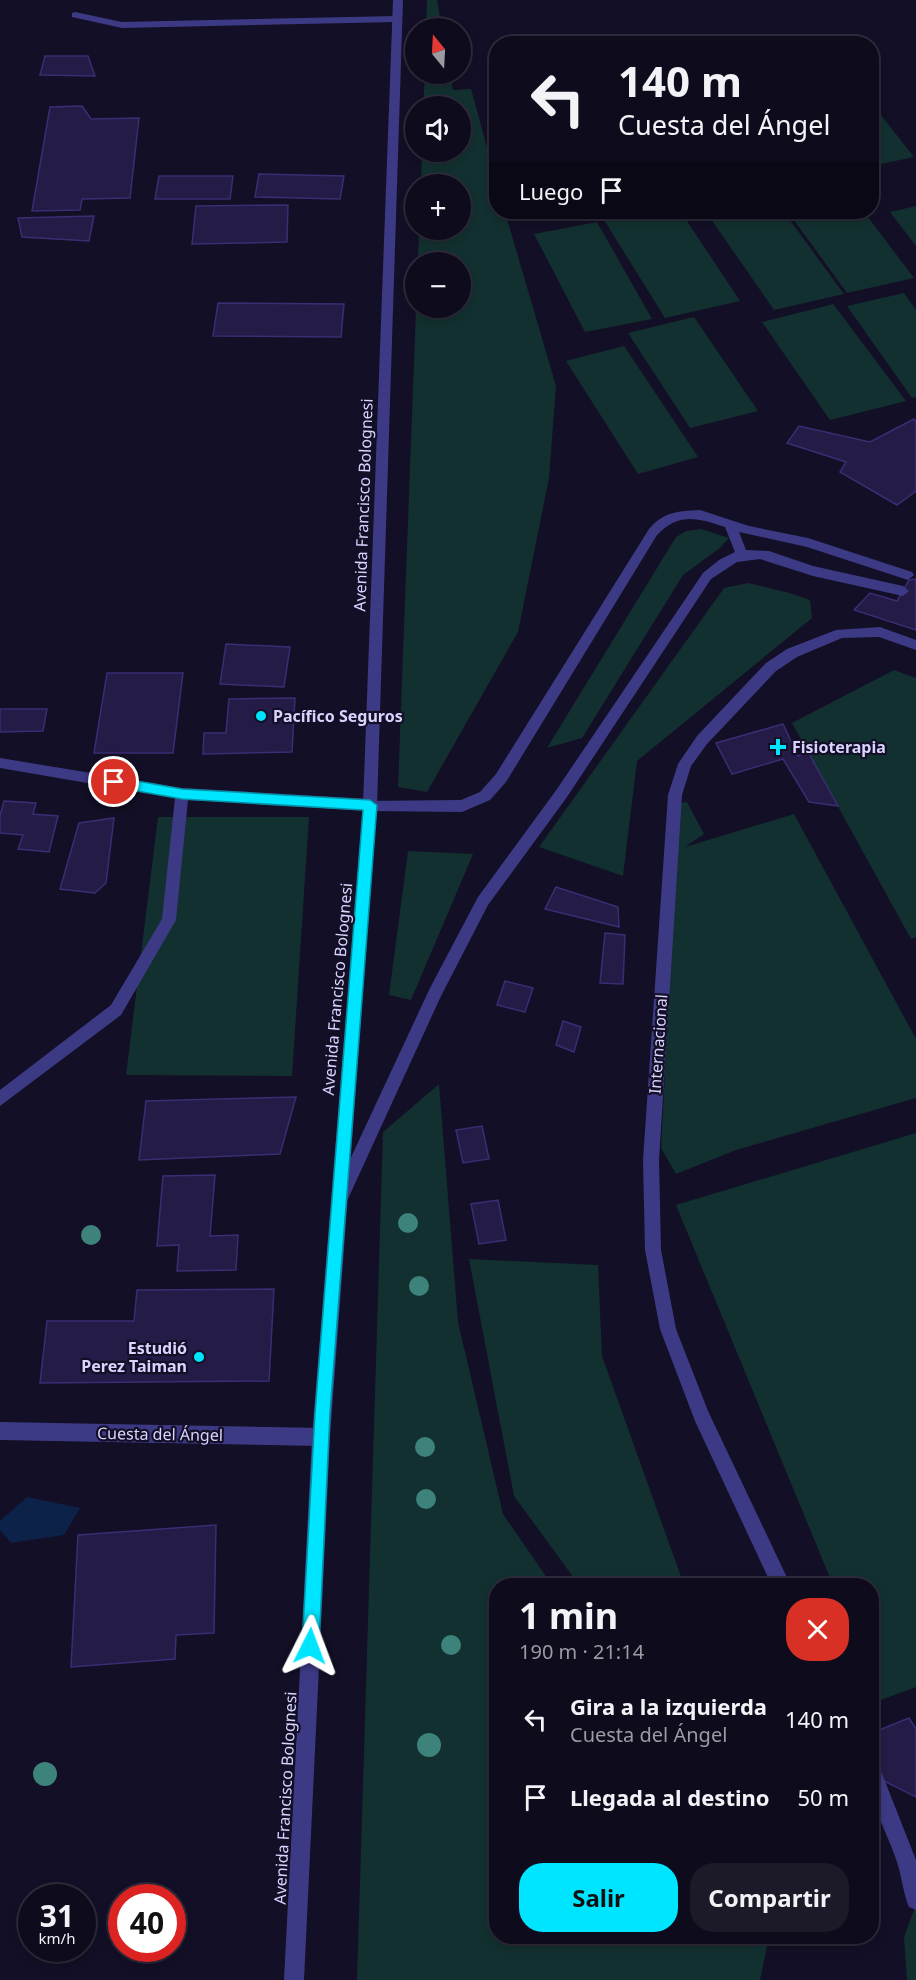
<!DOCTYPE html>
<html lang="es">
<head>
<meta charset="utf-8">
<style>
  :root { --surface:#0e0b1c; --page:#1c1929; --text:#f1f3f6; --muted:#9b9ba3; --line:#2e2b3b; --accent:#00e5ff }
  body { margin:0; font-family:"Noto Sans",sans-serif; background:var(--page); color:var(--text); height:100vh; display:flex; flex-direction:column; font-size:22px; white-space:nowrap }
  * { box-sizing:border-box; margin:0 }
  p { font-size:20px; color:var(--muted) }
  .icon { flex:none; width:33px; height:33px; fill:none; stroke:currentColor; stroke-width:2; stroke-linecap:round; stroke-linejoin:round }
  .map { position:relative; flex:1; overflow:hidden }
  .panel { position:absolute; left:489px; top:1578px; width:390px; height:366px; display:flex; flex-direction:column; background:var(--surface); border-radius:24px; box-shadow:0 3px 9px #0003,0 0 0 2px var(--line) }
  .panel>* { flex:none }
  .hud { position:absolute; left:489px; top:36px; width:390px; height:183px; border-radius:24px; box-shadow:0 3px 9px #0003,0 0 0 2px var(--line); background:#0e0b1c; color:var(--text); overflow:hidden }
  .needle { width:39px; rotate:342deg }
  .controls { position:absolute; left:405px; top:18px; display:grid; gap:12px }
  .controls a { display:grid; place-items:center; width:66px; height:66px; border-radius:50%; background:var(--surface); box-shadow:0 3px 9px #0003,0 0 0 2px var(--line); font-size:30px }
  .speed { position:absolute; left:18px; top:1884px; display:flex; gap:12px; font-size:30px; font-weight:700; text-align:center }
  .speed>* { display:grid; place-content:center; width:78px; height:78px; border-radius:50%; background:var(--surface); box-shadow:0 3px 9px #0003,0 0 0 2px var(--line); line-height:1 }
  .speed small { font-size:15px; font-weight:400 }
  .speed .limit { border:9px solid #d22; background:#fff; color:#111 }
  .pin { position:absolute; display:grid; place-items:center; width:51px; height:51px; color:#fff; margin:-26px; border:3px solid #fff; border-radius:50%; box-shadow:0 2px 6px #0007 }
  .me { position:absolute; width:66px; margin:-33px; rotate:3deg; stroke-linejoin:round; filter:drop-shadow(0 0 4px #0008) }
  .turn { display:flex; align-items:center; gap:21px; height:126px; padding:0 30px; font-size:27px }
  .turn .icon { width:78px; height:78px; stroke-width:2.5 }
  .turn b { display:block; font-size:42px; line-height:51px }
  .then { display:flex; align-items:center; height:57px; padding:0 30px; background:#0003; gap:12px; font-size:22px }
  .round { display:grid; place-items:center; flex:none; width:63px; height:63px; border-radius:24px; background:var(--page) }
  .headline { display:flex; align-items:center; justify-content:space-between; height:102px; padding:0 30px }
  h1 { font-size:36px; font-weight:700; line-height:45px }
  .cta { display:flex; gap:12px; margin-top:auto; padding:12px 30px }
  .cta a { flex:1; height:69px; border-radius:24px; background:var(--accent); color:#111; font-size:24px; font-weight:700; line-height:69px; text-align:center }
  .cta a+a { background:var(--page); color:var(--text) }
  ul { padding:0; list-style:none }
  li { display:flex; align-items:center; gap:18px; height:78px; padding:0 30px }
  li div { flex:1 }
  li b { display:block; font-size:22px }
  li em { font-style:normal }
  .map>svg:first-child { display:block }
  .green { fill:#12302f }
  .water { fill:#0c2248 }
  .building { fill:#241b47; stroke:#3b2d73; stroke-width:1.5 }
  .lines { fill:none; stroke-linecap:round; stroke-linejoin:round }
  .service { fill:#3d3a85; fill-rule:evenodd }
  .minor { fill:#3d3a85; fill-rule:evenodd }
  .tertiary { fill:#3d3a85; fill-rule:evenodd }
  .tree { fill:#3d827b }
  .route { fill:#00e5ff; stroke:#0095a6; stroke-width:1.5 }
  .poi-dot { fill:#00e5ff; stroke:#130f26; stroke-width:2 }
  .labels { text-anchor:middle; stroke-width:4.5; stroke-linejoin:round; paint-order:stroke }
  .street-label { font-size:16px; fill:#d9d4ff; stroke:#130f26 }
  .poi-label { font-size:16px; font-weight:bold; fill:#d9d4ff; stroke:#130f26; text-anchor:start }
</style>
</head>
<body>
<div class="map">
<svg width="916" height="1980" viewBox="0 0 916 1980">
  <rect width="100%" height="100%" fill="#130f26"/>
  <g class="green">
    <path d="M427 0H437L442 28H426Z"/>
    <path d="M425 74H450L453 90 471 89 496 180V212H505L556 386 549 478 518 632 427 792 398 787 416 308H460V262H418L419 230H460V184H421L422 152H460V106H423Z"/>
    <path d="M872 104 914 157 872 166Z"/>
    <path d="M916 206V246L890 212Z"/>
    <path d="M643 212H681L740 301 665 318 604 220Z"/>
    <path d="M706 212H784L844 294 774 310Z"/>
    <path d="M788 212H864L914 278 847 293Z"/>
    <path d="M597 222 652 319 585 332 534 234Z"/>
    <path d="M904 293 916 310V397L912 398 847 306Z"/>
    <path d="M834 304V305L906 401 830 420 762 322Z"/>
    <path d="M694 317 758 411 690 428 628 333Z"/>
    <path d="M624 346 698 457 638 474 566 361Z"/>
    <path d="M701 529 729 538 720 548 683 575 582 738 547 748 676 537 686 531Z"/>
    <path d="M748 583 790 593 810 600 812 618 637 761 623 876 539 847 724 588Z"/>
    <path d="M894 670 916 678V937L911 939 792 723Z"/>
    <path d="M687 802 704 834 685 847 794 814 916 1039V1098L736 1150 676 1174 661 1148 679 803Z"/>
    <path d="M158 817H309L292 1076 126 1075Z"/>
    <path d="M408 851 473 854 411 1000 389 995Z"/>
    <path d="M439 1084 458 1322 503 1514 552 1585 496 1586V1936L769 1937 760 1980H357L383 1132Z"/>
    <path d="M916 1133V1687L881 1700 872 1678V1586L833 1585 676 1205Z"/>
    <path d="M469 1259 598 1265 602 1356 684 1585H579L514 1496Z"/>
    <path d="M916 1905V1980H907L904 1937Z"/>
  </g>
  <path class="water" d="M27 1497 80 1508 64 1535 11 1543 0 1530V1521Z"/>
  <g class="building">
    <path d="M45 56H88L95 76 40 75Z"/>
    <path d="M82 106 91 119 139 118 130 198 82 199 80 210 32 211 50 107Z"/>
    <path d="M259 174 344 176 340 199 255 197Z"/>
    <path d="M159 176H233L230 199H155Z"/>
    <path d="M288 205 287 242 192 244 196 206Z"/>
    <path d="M94 216 89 241 22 237 18 218Z"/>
    <path d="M218 303 344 304 341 337 213 336Z"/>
    <path d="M914 419 916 422V491L897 505 840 472 846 462 787 443 799 426 870 442Z"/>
    <path d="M916 579V630L854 610 870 593 897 601 909 580Z"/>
    <path d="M226 644 290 647 284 687 220 684Z"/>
    <path d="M107 673H183L173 753H94Z"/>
    <path d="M295 698 292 752 203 754 204 733H226L229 699Z"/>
    <path d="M0 709H47L43 731 0 732Z"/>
    <path d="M783 724 798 756 808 752 838 806 809 802 783 759 732 774 716 743Z"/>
    <path d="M4 801 36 803 33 814 58 816 49 852 18 849 23 835 0 833V816Z"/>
    <path d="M114 818 106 883 95 893 60 889 79 823Z"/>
    <path d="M556 887 618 907 619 927 545 909Z"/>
    <path d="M605 933 625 935 623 984 600 983Z"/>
    <path d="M505 981 533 988 525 1012 497 1005Z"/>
    <path d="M563 1021 581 1027 574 1052 556 1045Z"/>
    <path d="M296 1097 280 1154 139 1160 146 1101Z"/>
    <path d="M482 1126 489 1159 463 1163 456 1130Z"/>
    <path d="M215 1175 210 1236 238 1235 236 1270 177 1271 179 1245 157 1246 163 1176Z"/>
    <path d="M498 1200 506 1240 479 1244 471 1204Z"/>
    <path d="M274 1289 269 1381 40 1383 47 1321H134L137 1290Z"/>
    <path d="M216 1525 214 1633 176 1635 175 1659 71 1667 78 1535Z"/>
    <path d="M909 1718 916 1729V1797L882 1780 872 1746V1733Z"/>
  </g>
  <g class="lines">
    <g class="service">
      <path d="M700 510 749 526 808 538 912 572 914 575 908 580 807 547 739 532 746 550 769 551 813 566 903 586 909 591 903 596 813 576 760 559 737 562 711 579 567 797 488 905 441 996 347 1201 341 1204 335 1201 333 1196 430 988 478 897 557 789 703 573 719 560 735 552 725 527C698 518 679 512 657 535L506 782 490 800 462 812 370 811 365 809 363 805 365 801 461 800 480 792 496 774 649 529C664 512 677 511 700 510Z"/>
      <path d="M880 627 916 640V650L879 637 842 638 797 657 776 671 707 744 691 766 682 795 659 1160 661 1250 676 1329 708 1411 791 1586H772L695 1421 660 1329 645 1250 643 1160 668 795 678 764 697 736 766 663 787 649 836 630Z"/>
      <path d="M872 1763 879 1766 916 1860V1910L909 1907C903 1893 902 1877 897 1862 885 1825 867 1804 872 1763Z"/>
    </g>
    <g class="minor">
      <path d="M75 12 122 22 397 16 402 19 397 22 122 28 72 17V13Z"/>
      <path d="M0 758 182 788 370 799 375 801 377 805 375 809 370 811 188 800 176 920 121 1015 0 1106V1090L111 1005 162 919 175 798 0 768Z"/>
      <path d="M0 1422 321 1428 327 1431 330 1437 327 1443 321 1446 0 1440Z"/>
    </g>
    <path class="tertiary" d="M393 0H403L377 805 330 1437 304 1980H284L312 1437 363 805Z"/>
  </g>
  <g class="tree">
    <circle cx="408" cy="1223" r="10"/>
    <circle cx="91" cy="1235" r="10"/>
    <circle cx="419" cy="1286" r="10"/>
    <circle cx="425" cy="1447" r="10"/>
    <circle cx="426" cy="1499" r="10"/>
    <circle cx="451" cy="1645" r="10"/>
    <circle cx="429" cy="1745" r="12"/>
    <circle cx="45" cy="1774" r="12"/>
  </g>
  <path class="route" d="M114 777 182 789 370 800 377 805 330 1413 319 1646 316 1652 310 1654 304 1652 302 1646 315 1413 363 810 182 799 109 786 108 782Z"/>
  <g class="poi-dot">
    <circle cx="261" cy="716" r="6"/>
    <path d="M775 738h6v6h6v6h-6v6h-6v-6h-6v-6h6z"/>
    <circle cx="199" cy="1357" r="6"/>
  </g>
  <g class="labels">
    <g class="street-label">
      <text transform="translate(363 505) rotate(-88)" y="6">Avenida Francisco Bolognesi</text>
      <text transform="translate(337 989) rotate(-85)" y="6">Avenida Francisco Bolognesi</text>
      <text transform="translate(658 1044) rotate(-86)" y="6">Internacional</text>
      <text transform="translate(160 1434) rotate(1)" y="6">Cuesta del Ángel</text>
      <text transform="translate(285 1798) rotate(-87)" y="6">Avenida Francisco Bolognesi</text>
    </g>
    <g class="poi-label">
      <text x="273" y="722">Pacífico Seguros</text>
      <text x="792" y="753">Fisioterapia</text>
      <text x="187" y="1354" text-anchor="end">Estudió<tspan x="187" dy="18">Perez Taiman</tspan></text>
    </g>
  </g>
</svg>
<div class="controls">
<a><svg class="needle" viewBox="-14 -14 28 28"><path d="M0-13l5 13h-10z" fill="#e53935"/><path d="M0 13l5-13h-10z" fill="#9b9ba3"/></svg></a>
<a><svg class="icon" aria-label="sound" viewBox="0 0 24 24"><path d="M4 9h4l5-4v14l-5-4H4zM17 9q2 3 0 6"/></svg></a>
<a>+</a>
<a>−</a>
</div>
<div class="speed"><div>31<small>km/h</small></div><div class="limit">40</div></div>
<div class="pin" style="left:114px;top:782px;background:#d93025"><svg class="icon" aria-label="arrive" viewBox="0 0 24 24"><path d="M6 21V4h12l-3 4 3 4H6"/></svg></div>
<svg class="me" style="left:310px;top:1646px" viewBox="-20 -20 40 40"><path d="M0-17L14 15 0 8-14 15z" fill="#00e5ff" stroke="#fff" stroke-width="4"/></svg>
<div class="hud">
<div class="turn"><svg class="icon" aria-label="left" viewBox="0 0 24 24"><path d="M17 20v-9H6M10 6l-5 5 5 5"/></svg><div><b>140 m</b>Cuesta del Ángel</div></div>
<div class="then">Luego<svg class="icon" aria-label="arrive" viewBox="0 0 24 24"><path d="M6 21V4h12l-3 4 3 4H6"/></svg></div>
</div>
<section class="panel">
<div class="headline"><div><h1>1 min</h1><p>190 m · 21:14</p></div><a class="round" style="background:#d93025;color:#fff"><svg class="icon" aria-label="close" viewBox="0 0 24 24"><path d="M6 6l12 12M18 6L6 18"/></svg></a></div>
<ul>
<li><svg class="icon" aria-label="left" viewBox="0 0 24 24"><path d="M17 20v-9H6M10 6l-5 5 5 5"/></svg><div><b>Gira a la izquierda</b><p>Cuesta del Ángel</p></div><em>140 m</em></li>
<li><svg class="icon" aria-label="arrive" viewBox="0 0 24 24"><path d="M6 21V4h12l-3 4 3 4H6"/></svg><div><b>Llegada al destino</b></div><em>50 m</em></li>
</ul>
<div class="cta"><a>Salir</a><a>Compartir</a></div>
</section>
</div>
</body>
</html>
